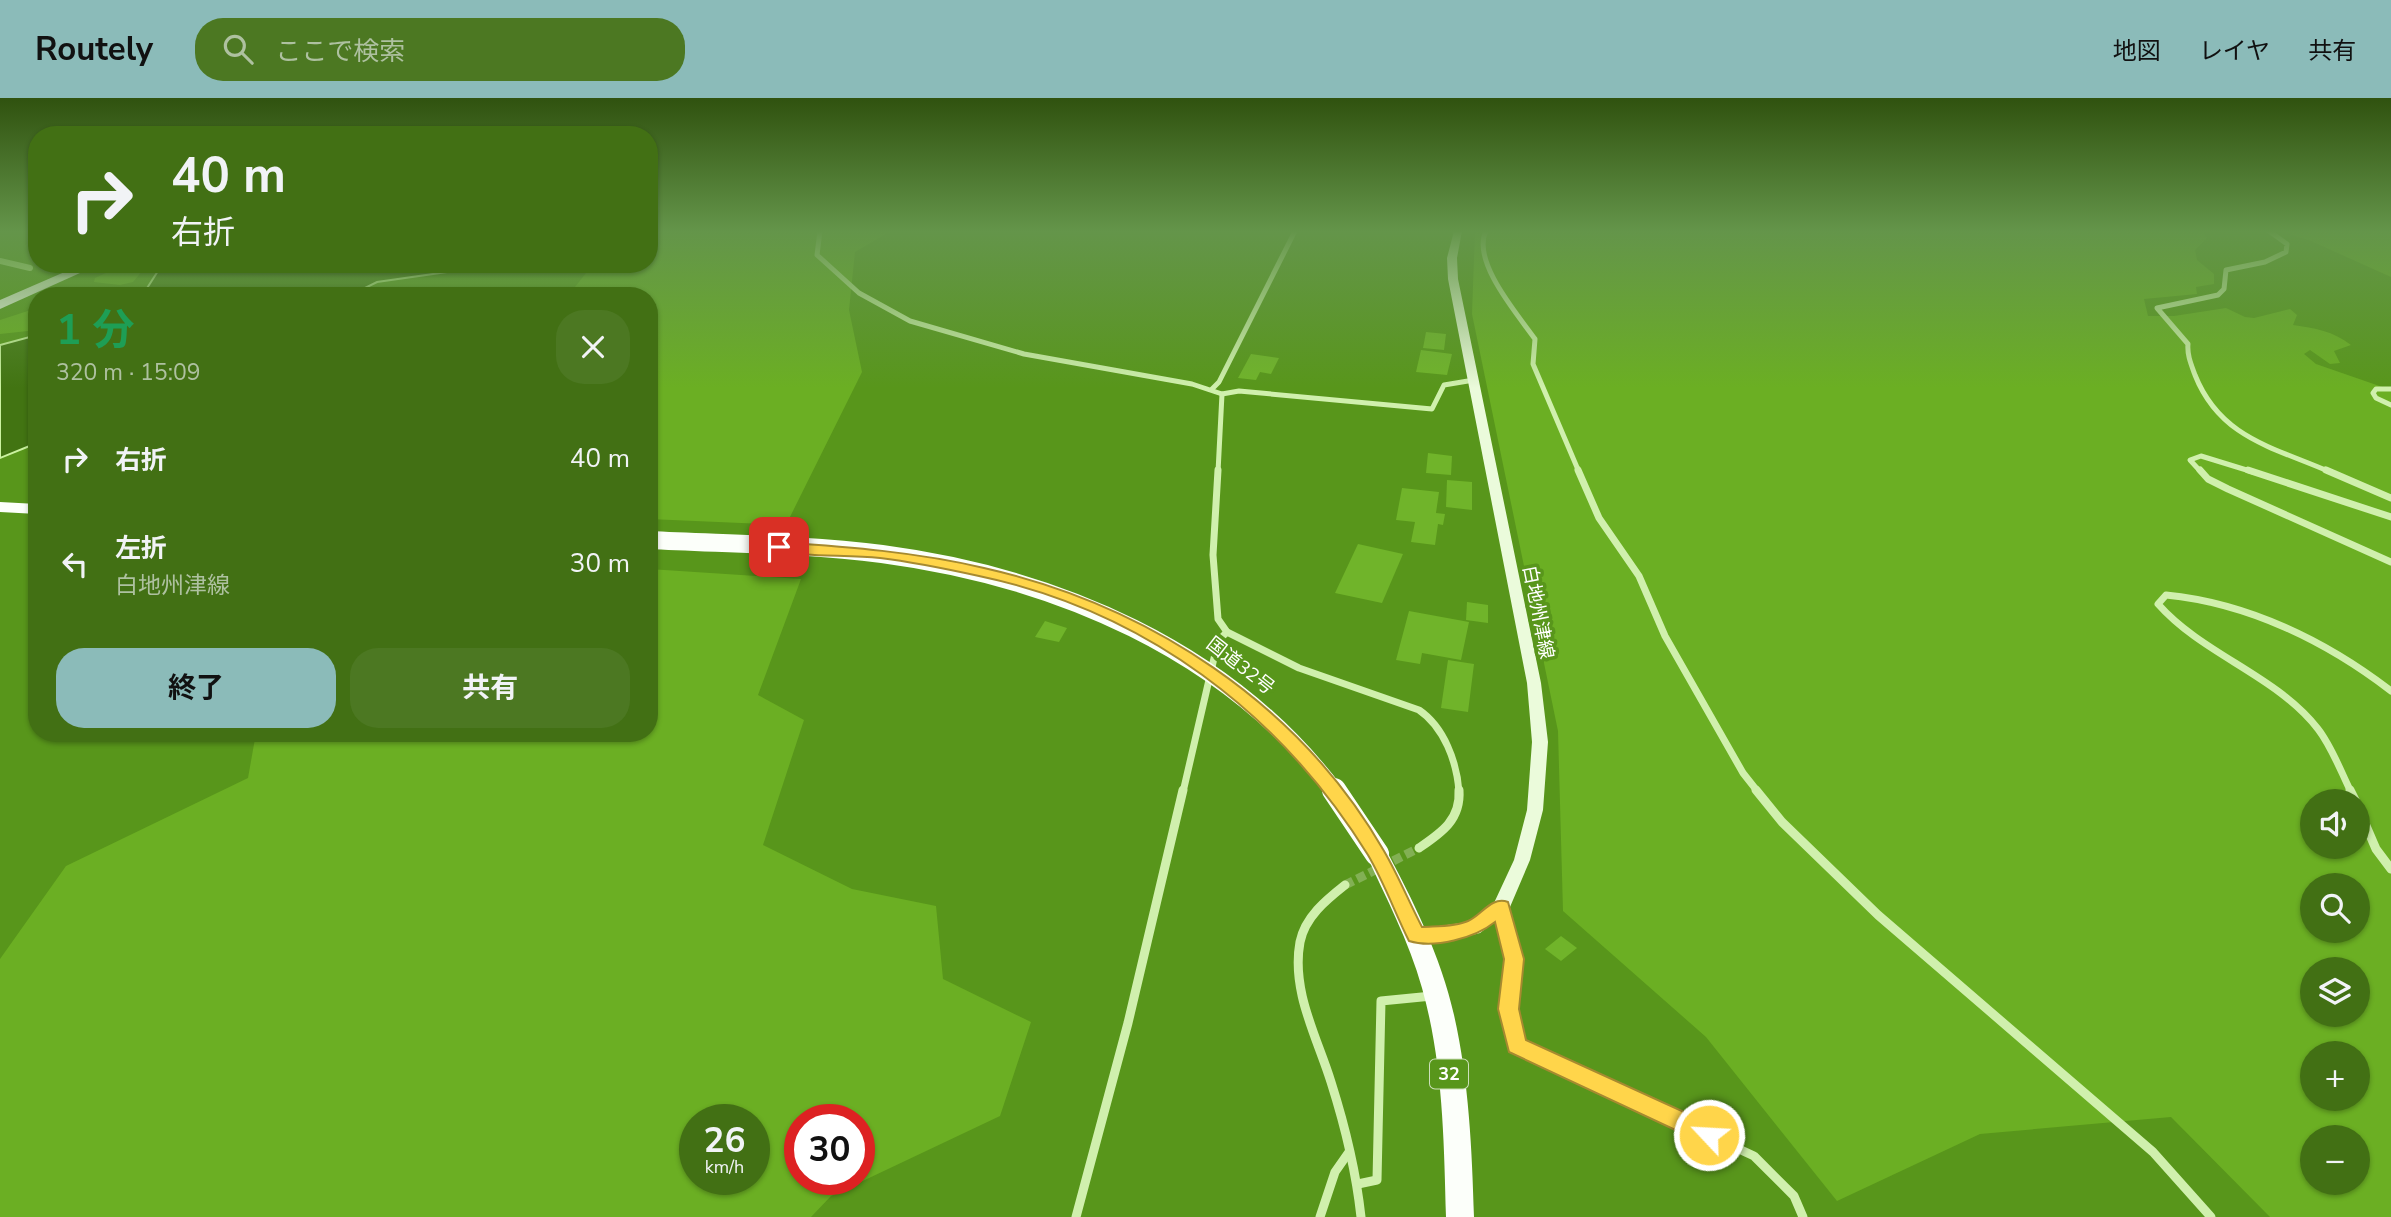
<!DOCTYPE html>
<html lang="ja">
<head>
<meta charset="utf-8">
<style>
  :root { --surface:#427014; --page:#4c7822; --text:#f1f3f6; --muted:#aec1a0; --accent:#8bbbb9 }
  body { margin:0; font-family:"Nunito Sans","Noto Sans JP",sans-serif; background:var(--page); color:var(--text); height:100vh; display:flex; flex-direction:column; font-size:26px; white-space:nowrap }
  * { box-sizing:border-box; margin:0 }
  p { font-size:23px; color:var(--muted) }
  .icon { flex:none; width:38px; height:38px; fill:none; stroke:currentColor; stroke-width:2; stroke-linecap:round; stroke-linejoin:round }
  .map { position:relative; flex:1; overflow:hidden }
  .panel { position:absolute; left:28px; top:189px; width:630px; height:455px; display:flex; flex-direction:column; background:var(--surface); border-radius:28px; box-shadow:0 2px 5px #0004 }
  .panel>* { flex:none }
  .guide { position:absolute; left:28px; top:28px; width:630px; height:147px; border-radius:28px; box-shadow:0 2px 5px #0004; background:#427014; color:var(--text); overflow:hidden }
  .buttons { position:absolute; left:2300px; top:691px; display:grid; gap:14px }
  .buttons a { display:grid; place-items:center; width:70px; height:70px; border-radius:50%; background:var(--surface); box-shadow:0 2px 5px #0004; font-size:35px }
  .speed { position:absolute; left:679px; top:1006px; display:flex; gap:14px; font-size:35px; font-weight:700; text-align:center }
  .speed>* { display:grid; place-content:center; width:91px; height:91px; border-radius:50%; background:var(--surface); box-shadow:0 2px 5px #0004; line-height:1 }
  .speed small { font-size:18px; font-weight:400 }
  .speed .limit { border:10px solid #d22; background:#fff; color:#111 }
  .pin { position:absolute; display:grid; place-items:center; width:60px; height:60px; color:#fff; margin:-30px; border-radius:14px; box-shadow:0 4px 10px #0006 }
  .me { position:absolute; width:77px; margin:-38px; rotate:295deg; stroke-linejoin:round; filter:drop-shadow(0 0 5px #0008) }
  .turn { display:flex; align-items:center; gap:24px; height:147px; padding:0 28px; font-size:32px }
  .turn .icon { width:91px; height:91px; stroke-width:2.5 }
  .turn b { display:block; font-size:49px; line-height:60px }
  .round { display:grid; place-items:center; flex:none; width:74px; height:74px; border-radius:28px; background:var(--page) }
  .headline { display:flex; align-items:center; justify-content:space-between; height:119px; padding:0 28px }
  h1 { font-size:42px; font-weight:700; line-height:52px; color:#1e9e55 }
  .primary-button { display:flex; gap:14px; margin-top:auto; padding:14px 28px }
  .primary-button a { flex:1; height:80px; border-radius:28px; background:var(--accent); color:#111; font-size:28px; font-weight:700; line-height:80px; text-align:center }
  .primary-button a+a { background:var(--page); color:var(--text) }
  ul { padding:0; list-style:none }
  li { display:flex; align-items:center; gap:21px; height:105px; padding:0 28px }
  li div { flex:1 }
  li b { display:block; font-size:26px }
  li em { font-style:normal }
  header { display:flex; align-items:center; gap:42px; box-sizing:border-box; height:98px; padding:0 35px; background:var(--accent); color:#111 }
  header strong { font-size:33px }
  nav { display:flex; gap:38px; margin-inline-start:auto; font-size:24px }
  .search { width:490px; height:63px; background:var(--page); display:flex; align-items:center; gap:18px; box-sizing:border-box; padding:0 24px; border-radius:28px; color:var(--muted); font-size:26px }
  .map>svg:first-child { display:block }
  .green { fill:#6baf23; fill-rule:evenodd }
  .water { fill:#427412; stroke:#cbf2a0; stroke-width:2 }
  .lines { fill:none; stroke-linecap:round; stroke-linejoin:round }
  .stream { stroke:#cbf2a0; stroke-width:6 }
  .building { fill:#70b42a }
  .minor-tunnel { stroke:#82b054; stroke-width:9; stroke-dasharray:9 4.5; stroke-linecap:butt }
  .minor-far2 { stroke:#d0f0ad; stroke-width:5 }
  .minor-far1 { stroke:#d0f0ad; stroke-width:7 }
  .minor { stroke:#d0f0ad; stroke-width:9 }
  .secondary { fill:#ebfbdb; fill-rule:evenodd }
  .trunk { fill:#fcfffa; fill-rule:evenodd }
  .trunk-bridge-far1 { stroke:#fcfffa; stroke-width:18 }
  .trunk-bridge { stroke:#fcfffa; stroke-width:24 }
  .route { fill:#ffd54a; stroke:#a68a30; stroke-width:2 }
  .labels { text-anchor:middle; stroke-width:7; stroke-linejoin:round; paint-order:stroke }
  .shield { fill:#58961b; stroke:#cde0bb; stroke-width:2 }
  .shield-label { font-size:18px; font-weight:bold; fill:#fff }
  .street-label { font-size:19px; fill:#fff; stroke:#58961b }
</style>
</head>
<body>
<header>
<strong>Routely</strong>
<div class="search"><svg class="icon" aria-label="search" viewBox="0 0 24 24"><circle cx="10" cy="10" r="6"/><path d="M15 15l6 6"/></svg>ここで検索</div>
<nav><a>地図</a><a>レイヤ</a><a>共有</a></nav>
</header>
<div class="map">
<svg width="2391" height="1119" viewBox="0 0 2391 1119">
  <rect width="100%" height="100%" fill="#58961b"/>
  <g class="green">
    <path d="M649 133H891L855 154 849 212 862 274 786 427 649 421V198H568L593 166H649Z"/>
    <path d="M1475 133H2203L2207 140 2195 152 2197 162 2214 176V186L2196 189 2197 196 2144 201 2148 218H2174L2226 210 2245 219 2254 220 2290 211 2297 217 2293 227C2315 230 2333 233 2351 247L2334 253 2340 265 2330 266 2310 252 2304 256 2316 266 2391 292V1119H2270L2171 1019 1980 1036 1837 1103 1706 939 1563 813 1558 633 1472 216ZM2312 704H2357V749H2312ZM2312 788H2357V833H2312ZM2312 872H2357V917H2312ZM2312 956H2357V1001H2312ZM2312 1040H2357V1085H2312Z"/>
    <path d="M2280 133H2391V179L2311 143Z"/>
    <path d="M125 166H148L133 184 120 187 94 184 95 180Z"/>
    <path d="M37 210V232L0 236V222Z"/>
    <path d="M649 471 801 481 758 597 804 622 763 747 852 791 936 808 943 881 1031 924 1000 1018 831 1098 811 1119H0V861L66 768 248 680 256 635H649ZM754 1022V1082H695V1022ZM800 1022H859V1082H800Z"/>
  </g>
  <g class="water">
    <path d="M172 166H474L461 172 377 184 349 198H142L158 173Z"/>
    <path d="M37 237V345L0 360V247Z"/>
  </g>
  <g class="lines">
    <path class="stream" d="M0 163 30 170"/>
  </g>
  <g class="building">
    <path d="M1426 234 1446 236 1444 252 1423 250Z"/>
    <path d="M1421 252 1452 256 1447 277 1416 274Z"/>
    <path d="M1251 256 1279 260 1271 276 1260 274 1256 282 1238 280Z"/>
    <path d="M1428 355 1452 358 1451 377 1426 375Z"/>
    <path d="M1447 382 1472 384V412L1446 409Z"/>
    <path d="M1402 390 1439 394 1436 415 1445 416 1443 427 1438 426 1435 447 1411 444 1415 424 1396 422Z"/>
    <path d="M1358 446 1403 456 1382 505 1335 495Z"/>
    <path d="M1467 504 1488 507V525L1466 522Z"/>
    <path d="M1409 513 1469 524 1461 562 1422 555 1420 566 1396 562Z"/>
    <path d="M1045 523 1067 530 1059 544 1035 539Z"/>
    <path d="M1448 562 1474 566 1468 614 1441 610Z"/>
    <path d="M1561 838 1577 850 1561 863 1545 851Z"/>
  </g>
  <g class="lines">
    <path class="minor-tunnel" d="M1345 787 1419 750"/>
    <g class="minor-far2">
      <path d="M820 133 817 157 859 195 910 223 1024 256 1192 286 1222 296 1239 293 1432 311 1444 287 1474 282"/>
      <path d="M1486 133C1471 163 1518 217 1535 241L1533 266 1579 374"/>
      <path d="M2269 133 2287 146 2286 154 2265 164 2226 172 2224 191 2218 197 2157 210 2188 246C2187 257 2191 266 2195 277 2220 340 2273 349 2330 374"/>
      <path d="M1212 291 1219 284 1295 133"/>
      <path d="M2391 291H2376L2373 295 2376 300 2391 307"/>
      <path d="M1218 374 1222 296"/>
      <path d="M2201 374 2190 362 2201 358 2253 374"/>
    </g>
    <g class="minor-far1">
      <path d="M1218 372 1213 457 1218 521 1227 534 1299 570 1419 612C1444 629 1457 664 1459 694"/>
      <path d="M1578 372 1599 420 1639 478 1665 538 1743 675 1758 694"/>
      <path d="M2200 372 2208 381 2228 391 2391 464"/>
      <path d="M2248 372 2391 419"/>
      <path d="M2326 372 2391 400"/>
      <path d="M1183 694 1218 543 1227 534"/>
      <path d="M2351 694C2341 674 2332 649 2318 631 2276 577 2203 557 2158 506L2166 497C2248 505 2326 543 2391 593"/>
    </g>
    <g class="minor">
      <path d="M1756 692 1782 724 1878 817 2153 1054 2211 1119"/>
      <path d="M2350 692 2356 704"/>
      <path d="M2357 707 2376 751 2391 771"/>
      <path d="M1419 750C1441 735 1461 722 1459 692"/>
      <path d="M1345 787C1326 802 1305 819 1300 844 1291 893 1317 939 1331 984 1345 1028 1356 1073 1361 1119"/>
      <path d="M1501 809 1514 861 1508 911 1516 948 1754 1058 1794 1098 1803 1119"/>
      <path d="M1358 1086 1377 1082 1381 903 1432 898"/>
      <path d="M1076 1119 1128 925 1183 692"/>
      <path d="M1320 1119 1335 1074 1349 1054"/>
    </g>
    <path class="secondary" d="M1454 133H1462L1457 160 1458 181 1541 585 1548 644 1543 712 1530 762 1510 809 1507 814 1480 835 1456 841 1416 844 1410 842 1407 837 1410 832 1469 824 1494 805 1514 762 1527 712 1532 644 1527 585 1448 181 1447 160Z"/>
    <g class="trunk">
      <path d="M83 166H100L0 211V202Z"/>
      <path d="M0 404 37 406V416L0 414Z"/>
      <path d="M1377 747 1385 750C1413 802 1441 859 1454 917 1469 983 1472 1052 1474 1119H1446C1444 1042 1443 964 1422 890 1409 843 1386 800 1366 756L1369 750Z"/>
    </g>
    <path class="trunk-bridge-far1" d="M649 442C727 446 805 446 882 456 1055 479 1227 551 1335 694"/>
    <path class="trunk-bridge" d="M1334 692 1377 756"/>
  </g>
  <linearGradient id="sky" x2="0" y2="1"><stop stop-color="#30520f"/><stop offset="0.46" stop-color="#64954a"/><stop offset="1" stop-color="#64954a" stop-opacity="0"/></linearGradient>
  <rect width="2391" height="290" fill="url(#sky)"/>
  <path class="route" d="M779 444C848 449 917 454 984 470 1148 507 1299 605 1384 753 1398 777 1409 804 1422 829 1436 828 1455 829 1468 823 1482 817 1491 798 1508 804L1524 861 1519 911 1526 942 1717 1029 1720 1037 1717 1044 1709 1047 1701 1044 1509 954 1498 911 1504 861 1495 824C1475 840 1434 851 1409 843 1395 815 1384 784 1368 757 1279 614 1145 513 979 478 947 471 913 464 880 460 845 456 808 460 774 452L772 449Z"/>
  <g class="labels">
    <rect class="shield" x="1430" y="961.5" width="38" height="29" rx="5"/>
    <g class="shield-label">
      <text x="1449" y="982">32</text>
    </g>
    <g class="street-label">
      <text transform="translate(1539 514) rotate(79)" y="7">白地州津線</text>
      <text transform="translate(1241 567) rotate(38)" y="7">国道32号</text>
    </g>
  </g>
</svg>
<div class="buttons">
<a><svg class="icon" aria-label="sound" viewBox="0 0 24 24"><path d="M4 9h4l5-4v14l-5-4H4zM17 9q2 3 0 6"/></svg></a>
<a><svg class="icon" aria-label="search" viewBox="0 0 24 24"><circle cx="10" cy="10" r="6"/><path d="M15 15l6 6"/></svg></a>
<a><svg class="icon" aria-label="layers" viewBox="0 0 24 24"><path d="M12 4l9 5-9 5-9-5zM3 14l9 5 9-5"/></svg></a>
<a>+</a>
<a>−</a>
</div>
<div class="speed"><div>26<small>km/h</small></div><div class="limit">30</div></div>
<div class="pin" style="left:779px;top:449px;background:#d93025"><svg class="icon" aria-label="arrive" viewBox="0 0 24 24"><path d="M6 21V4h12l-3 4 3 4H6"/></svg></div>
<svg class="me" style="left:1709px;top:1037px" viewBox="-20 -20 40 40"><circle r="17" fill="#ffd54a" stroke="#fff" stroke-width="3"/><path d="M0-11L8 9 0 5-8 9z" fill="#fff"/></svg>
<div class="guide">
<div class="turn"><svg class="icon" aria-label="right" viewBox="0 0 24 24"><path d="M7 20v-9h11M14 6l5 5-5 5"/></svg><div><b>40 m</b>右折</div></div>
</div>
<section class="panel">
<div class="headline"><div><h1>1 分</h1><p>320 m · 15:09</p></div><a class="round"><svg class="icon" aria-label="close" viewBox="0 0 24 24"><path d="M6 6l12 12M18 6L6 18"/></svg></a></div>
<ul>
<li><svg class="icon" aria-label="right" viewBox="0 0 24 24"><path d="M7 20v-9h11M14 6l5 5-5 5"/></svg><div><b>右折</b></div><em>40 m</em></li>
<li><svg class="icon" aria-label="left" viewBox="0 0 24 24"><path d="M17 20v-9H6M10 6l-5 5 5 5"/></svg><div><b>左折</b><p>白地州津線</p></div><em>30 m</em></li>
</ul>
<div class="primary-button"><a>終了</a><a>共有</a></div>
</section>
</div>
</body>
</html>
